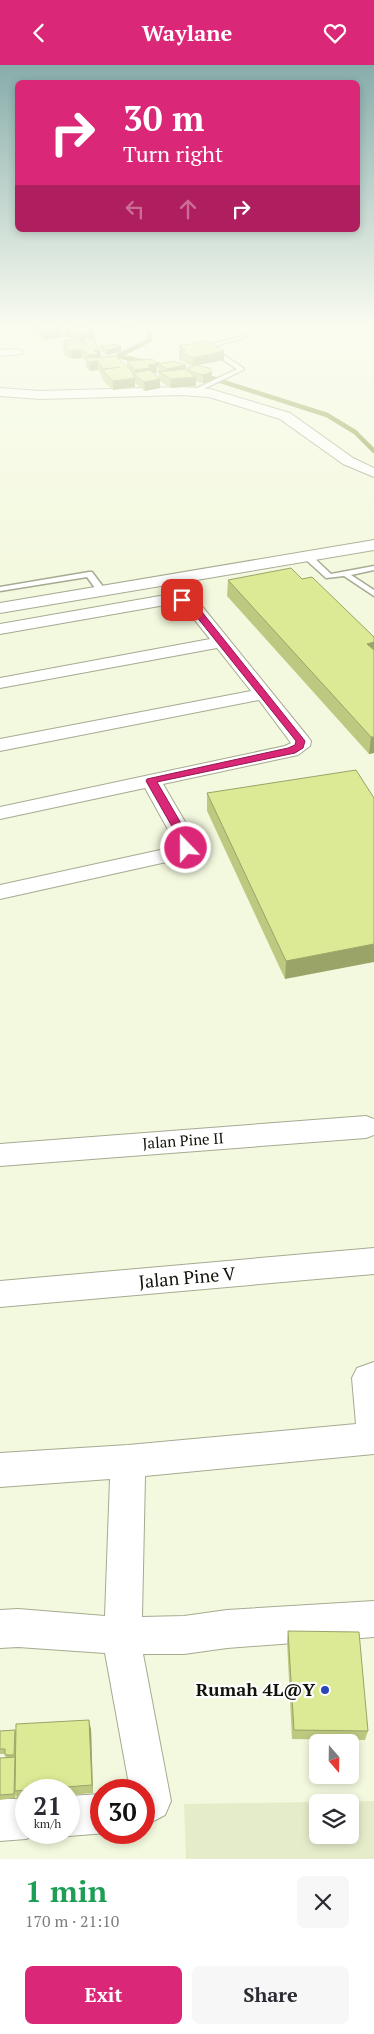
<!DOCTYPE html>
<html lang="en">
<head>
<meta charset="utf-8">
<style>
  :root { --surface:#fff; --page:#f7f7f7; --text:#2b2b33; --muted:#7c7c81; --accent:#db2777 }
  body { margin:0; font-family:"PT Serif",serif; background:var(--page); color:var(--text); height:100vh; display:flex; flex-direction:column; font-size:19px; white-space:nowrap }
  * { box-sizing:border-box; margin:0 }
  p { font-size:16px; color:var(--muted) }
  .icon { flex:none; width:28px; height:28px; fill:none; stroke:currentColor; stroke-width:2; stroke-linecap:round; stroke-linejoin:round }
  .map { position:relative; height:1794px; overflow:hidden }
  .details { display:flex; flex-direction:column; background:var(--surface); flex:1 }
  .details>* { flex:none }
  .hud { position:absolute; left:15px; top:15px; width:345px; height:152px; border-radius:8px; box-shadow:0 2px 8px #0003; background:#db2777; color:#fff; overflow:hidden }
  .needle { width:32px; rotate:160deg }
  .fabs { position:absolute; left:309px; top:1669px; display:grid; gap:10px }
  .fabs a { display:grid; place-items:center; width:50px; height:50px; border-radius:8px; background:var(--surface); box-shadow:0 2px 8px #0003; font-size:25px }
  .speed { position:absolute; left:15px; top:1714px; display:flex; gap:10px; font-size:25px; font-weight:700; text-align:center }
  .speed>* { display:grid; place-content:center; width:65px; height:65px; border-radius:50%; background:var(--surface); box-shadow:0 2px 8px #0003; line-height:1 }
  .speed small { font-size:12px; font-weight:400 }
  .speed .limit { border:8px solid #d22; background:#fff; color:#111 }
  .pin { position:absolute; display:grid; place-items:center; width:42px; height:42px; color:#fff; margin:-21px; border-radius:10px; box-shadow:0 2px 8px #0006 }
  .me { position:absolute; width:55px; margin:-28px; rotate:338deg; stroke-linejoin:round; filter:drop-shadow(0 0 4px #0008) }
  .turn { display:flex; align-items:center; gap:18px; height:105px; padding:0 25px; font-size:22px }
  .turn .icon { width:65px; height:65px; stroke-width:2.5 }
  .turn b { display:block; font-size:35px; line-height:42px }
  .lanes { display:flex; align-items:center; height:48px; padding:0 25px; background:#0003; justify-content:center; gap:25px; direction:ltr }
  .lanes .off { opacity:.35 }
  .round { display:grid; place-items:center; flex:none; width:52px; height:52px; border-radius:8px; background:var(--page) }
  .headline { display:flex; align-items:center; justify-content:space-between; height:85px; padding:0 25px }
  h1 { font-size:30px; font-weight:700; line-height:38px; color:#1e9e55 }
  .button { display:flex; gap:10px; margin-top:auto; padding:10px 25px }
  .button a { flex:1; height:58px; border-radius:8px; background:var(--accent); color:#fff; font-size:20px; font-weight:700; line-height:58px; text-align:center }
  .button a+a { background:var(--page); color:var(--text) }
  header { display:flex; justify-content:space-between; align-items:center; height:65px; padding:0 25px; background:var(--accent); color:#fff; font-size:22px; font-weight:700 }
  .map>svg:first-child { display:block }
  .built { fill:#e5ecca; fill-rule:evenodd }
  .lines { fill:none; stroke-linecap:round; stroke-linejoin:round }
  .stream { stroke:#95a24f; stroke-width:4.5 }
  .lane-casing { stroke:#a5aa91; stroke-width:3 }
  .street-casing { stroke:#a5aa91; stroke-width:2 }
  .lane { fill:#fff; fill-rule:evenodd }
  .street { fill:#fff; fill-rule:evenodd }
  .wall { fill:#bdc980 }
  .shaded-wall { fill:#9aa468 }
  .building { fill:#dcea95; stroke:#9aa468 }
  .route { fill:#db2777; stroke:#8e194d }
  .poi-dot { fill:#2848b7; stroke:#fff; stroke-width:2 }
  .labels { text-anchor:middle; stroke-width:4.5; stroke-linejoin:round; paint-order:stroke }
  .street-label { font-size:15px; fill:#111309; stroke:#fff }
  .near-street-label { font-size:18px; fill:#111309; stroke:#fff }
  .near-poi-label { font-size:18px; font-weight:bold; fill:#111309; stroke:#fff; text-anchor:end }
</style>
</head>
<body>
<header><svg class="icon" aria-label="back" viewBox="0 0 24 24"><path d="M15 5l-7 7 7 7"/></svg>Waylane<svg class="icon" aria-label="heart" viewBox="0 0 24 24"><path d="M12 20l-8-8c-3-5 5-10 8-4 3-6 11-1 8 4z"/></svg></header>
<div class="map">
<svg width="374" height="1794" viewBox="0 0 374 1794">
  <rect width="100%" height="100%" fill="#f3f9de"/>
  <path class="built" d="M374 1736V1794H186L184 1739ZM318 1738H350V1770H318Z"/>
  <g class="lines">
    <g class="stream">
      <path d="M148 260 150 275 118 291 169 302"/>
      <path d="M202 310 327 350 355 367 374 386"/>
    </g>
    <defs>
      <g id="lane">
        <path d="M241 271 246 272 212 282 243 303V305L197 327H193V325L237 304 206 283V281Z"/>
        <path d="M304 489H310L331 509 374 501V505L351 510 374 525V531L344 511 326 513 304 493Z"/>
        <path d="M89 507H92L104 523V527H98L87 512 0 526V522Z"/>
      </g>
      <g id="street">
        <path d="M0 260H14L0 265Z"/>
        <path d="M18 284 24 287 22 289 0 291V285Z"/>
        <path d="M181 322 210 324 290 348 353 393 374 403V412L343 399 280 354 209 332 181 330 40 334 0 331V323L40 326Z"/>
        <path d="M374 475V485L0 548V538Z"/>
        <path d="M171 529 197 535 308 672 311 676 310 681 298 690 163 719 198 779 189 792 0 834V820L174 782 176 779 145 723 0 754V742L285 681 291 678 259 635 0 686V674L251 626 217 583 0 623V613L210 574 185 543 171 539 0 569V559Z"/>
        <path d="M366 1051 374 1054V1070L366 1073 0 1101V1079Z"/>
        <path d="M374 1183V1209L0 1242V1216Z"/>
        <path d="M374 1297V1389L145 1411 142 1552 184 1551 227 1545 374 1536V1572L227 1583 184 1589H143L171 1736 165 1750 144 1761V1725H130L105 1588 18 1582 0 1583V1545L18 1544 105 1551 110 1414 0 1422V1388L128 1380 356 1359 352 1313 357 1303Z"/>
        <path d="M101 1729V1768H106L69 1771 59 1768H69V1731Z"/>
        <path d="M0 1734H26V1768H40L26 1774 0 1776Z"/>
      </g>
    </defs>
    <use href="#lane" class="lane-casing"/>
    <use href="#street" class="street-casing"/>
    <use href="#lane" class="lane"/>
    <use href="#street" class="street"/>
  </g>
  <g class="wall">
    <path d="M16 260H56L60 263V260H82L83 263 95 275 100 285 101 292 127 301V296L157 308H154L159 313V309L158 308V299L187 305V303L192 301 179 295V281L224 286V295L197 300 212 307 211 316 203 318 196 317V321L171 323 160 316V323L145 326 135 318V322L113 325 102 314V311L98 305 90 306 86 302V296L82 293 72 294 64 290 63 276 81 279H83V277L81 278 71 273V272H65L61 269V272L45 275Z"/>
    <path d="M101 281 121 287 107 290 101 286Z"/>
    <path d="M302 514 374 572V688L369 689 227 531 228 515Z"/>
    <path d="M207 728 374 733 285 914 207 746Z"/>
    <path d="M288 1566 368 1666 365 1675 292 1674 287 1576Z"/>
    <path d="M91 1664 93 1728 69 1730V1725H26V1734L17 1735 16 1729 15 1733 0 1735V1693H6L5 1689H0V1666L15 1665 16 1667Z"/>
  </g>
  <g class="shaded-wall">
    <path d="M65 260H82L83 263 71 265V272H65Z"/>
    <path d="M121 260H133V263L121 264Z"/>
    <path d="M61 263V272L45 275 44 266Z"/>
    <path d="M94 266 95 275 83 274V277L81 278V269L86 267Z"/>
    <path d="M121 282V287L107 290V285Z"/>
    <path d="M81 284 82 293 72 294 71 286Z"/>
    <path d="M100 285 101 294 98 296V305L90 306 89 290 94 286Z"/>
    <path d="M224 286V295L193 301V293Z"/>
    <path d="M157 299V308L135 310V305L148 300Z"/>
    <path d="M186 300V309L168 312 167 304Z"/>
    <path d="M212 307 211 316 203 318V310Z"/>
    <path d="M196 312V321L171 323V314Z"/>
    <path d="M135 313V322L113 325V316Z"/>
    <path d="M160 314V323L145 326 144 317Z"/>
    <path d="M374 577V593L367 579Z"/>
    <path d="M371 672H374V688L369 689Z"/>
    <path d="M374 879V897L285 914 286 896Z"/>
    <path d="M89 1655 91 1664 93 1728 92 1720Z"/>
  </g>
  <g class="building">
    <path d="M32 260H56L61 263 44 266Z"/>
    <path d="M60 260H72L74 263 65 264Z"/>
    <path d="M90 262 94 266 86 267 88 268 81 269 71 265Z"/>
    <path d="M93 273 100 285 94 286 99 289 89 290 81 284 71 286 64 281 71 280 63 276 70 275 81 279H87L83 274Z"/>
    <path d="M206 276 224 286 193 293 179 287 186 285 179 281Z"/>
    <path d="M116 279 121 282 107 285 101 281Z"/>
    <path d="M116 291 131 305 135 313 113 316 102 305 120 302 103 304 98 296 89 297 85 293Z"/>
    <path d="M152 294 157 299 148 300 150 303 135 305 127 296Z"/>
    <path d="M173 296 186 300 167 304 158 299Z"/>
    <path d="M196 300 209 303 212 307 203 310 195 308 187 303Z"/>
    <path d="M185 304 196 312 171 314 159 307Z"/>
    <path d="M150 305 160 314 144 317 133 308Z"/>
    <path d="M291 503 302 514 312 512 374 572V577L367 579 374 585V672H371L228 515Z"/>
    <path d="M356 705 374 733V879L286 896 207 728Z"/>
    <path d="M288 1566 359 1567 368 1666 294 1665Z"/>
    <path d="M89 1655 92 1720 15 1726 16 1659Z"/>
    <path d="M15 1665 14 1690H5V1684H0V1666Z"/>
    <path d="M15 1692 14 1729 0 1730V1693Z"/>
  </g>
  <linearGradient id="sky" x2="0" y2="1"><stop stop-color="#87adab"/><stop offset="0.51" stop-color="#fafcf0"/><stop offset="1" stop-color="#fafcf0" stop-opacity="0"/></linearGradient>
  <rect width="374" height="511" fill="url(#sky)"/>
  <path class="route" d="M182 533 194 537 305 676 303 683 295 688 157 717 193 779 190 785 186 786 181 783 182 779 146 716 147 714 288 683 295 680 296 676 188 541 179 535Z"/>
  <circle class="poi-dot" cx="325" cy="1625" r="5"/>
  <g class="labels">
    <g class="street-label">
      <text transform="translate(183 1076) rotate(-4)" y="5">Jalan Pine II</text>
    </g>
    <g class="near-street-label">
      <text transform="translate(187 1213) rotate(-5)" y="6">Jalan Pine V</text>
    </g>
    <g class="near-poi-label">
      <text x="315" y="1631">Rumah 4L@Y</text>
    </g>
  </g>
</svg>
<div class="fabs">
<a><svg class="needle" viewBox="-14 -14 28 28"><path d="M0-13l5 13h-10z" fill="#e53935"/><path d="M0 13l5-13h-10z" fill="#7c7c81"/></svg></a>
<a><svg class="icon" aria-label="layers" viewBox="0 0 24 24"><path d="M12 4l9 5-9 5-9-5zM3 14l9 5 9-5"/></svg></a>
</div>
<div class="speed"><div>21<small>km/h</small></div><div class="limit">30</div></div>
<div class="pin" style="left:182px;top:535px;background:#d93025"><svg class="icon" aria-label="arrive" viewBox="0 0 24 24"><path d="M6 21V4h12l-3 4 3 4H6"/></svg></div>
<svg class="me" style="left:186px;top:783px" viewBox="-20 -20 40 40"><circle r="17" fill="#db2777" stroke="#fff" stroke-width="3"/><path d="M0-11L8 9 0 5-8 9z" fill="#fff"/></svg>
<div class="hud">
<div class="turn"><svg class="icon" aria-label="right" viewBox="0 0 24 24"><path d="M7 20v-9h11M14 6l5 5-5 5"/></svg><div><b>30 m</b>Turn right</div></div>
<div class="lanes"><svg class="icon off" aria-label="left" viewBox="0 0 24 24"><path d="M17 20v-9H6M10 6l-5 5 5 5"/></svg><svg class="icon off" aria-label="ahead" viewBox="0 0 24 24"><path d="M12 20V5M6 11l6-6 6 6"/></svg><svg class="icon" aria-label="right" viewBox="0 0 24 24"><path d="M7 20v-9h11M14 6l5 5-5 5"/></svg></div>
</div>
</div>
<section class="details">
<div class="headline"><div><h1>1 min</h1><p>170 m · 21:10</p></div><a class="round"><svg class="icon" aria-label="close" viewBox="0 0 24 24"><path d="M6 6l12 12M18 6L6 18"/></svg></a></div>
<div class="button"><a>Exit</a><a>Share</a></div>
</section>
</body>
</html>
